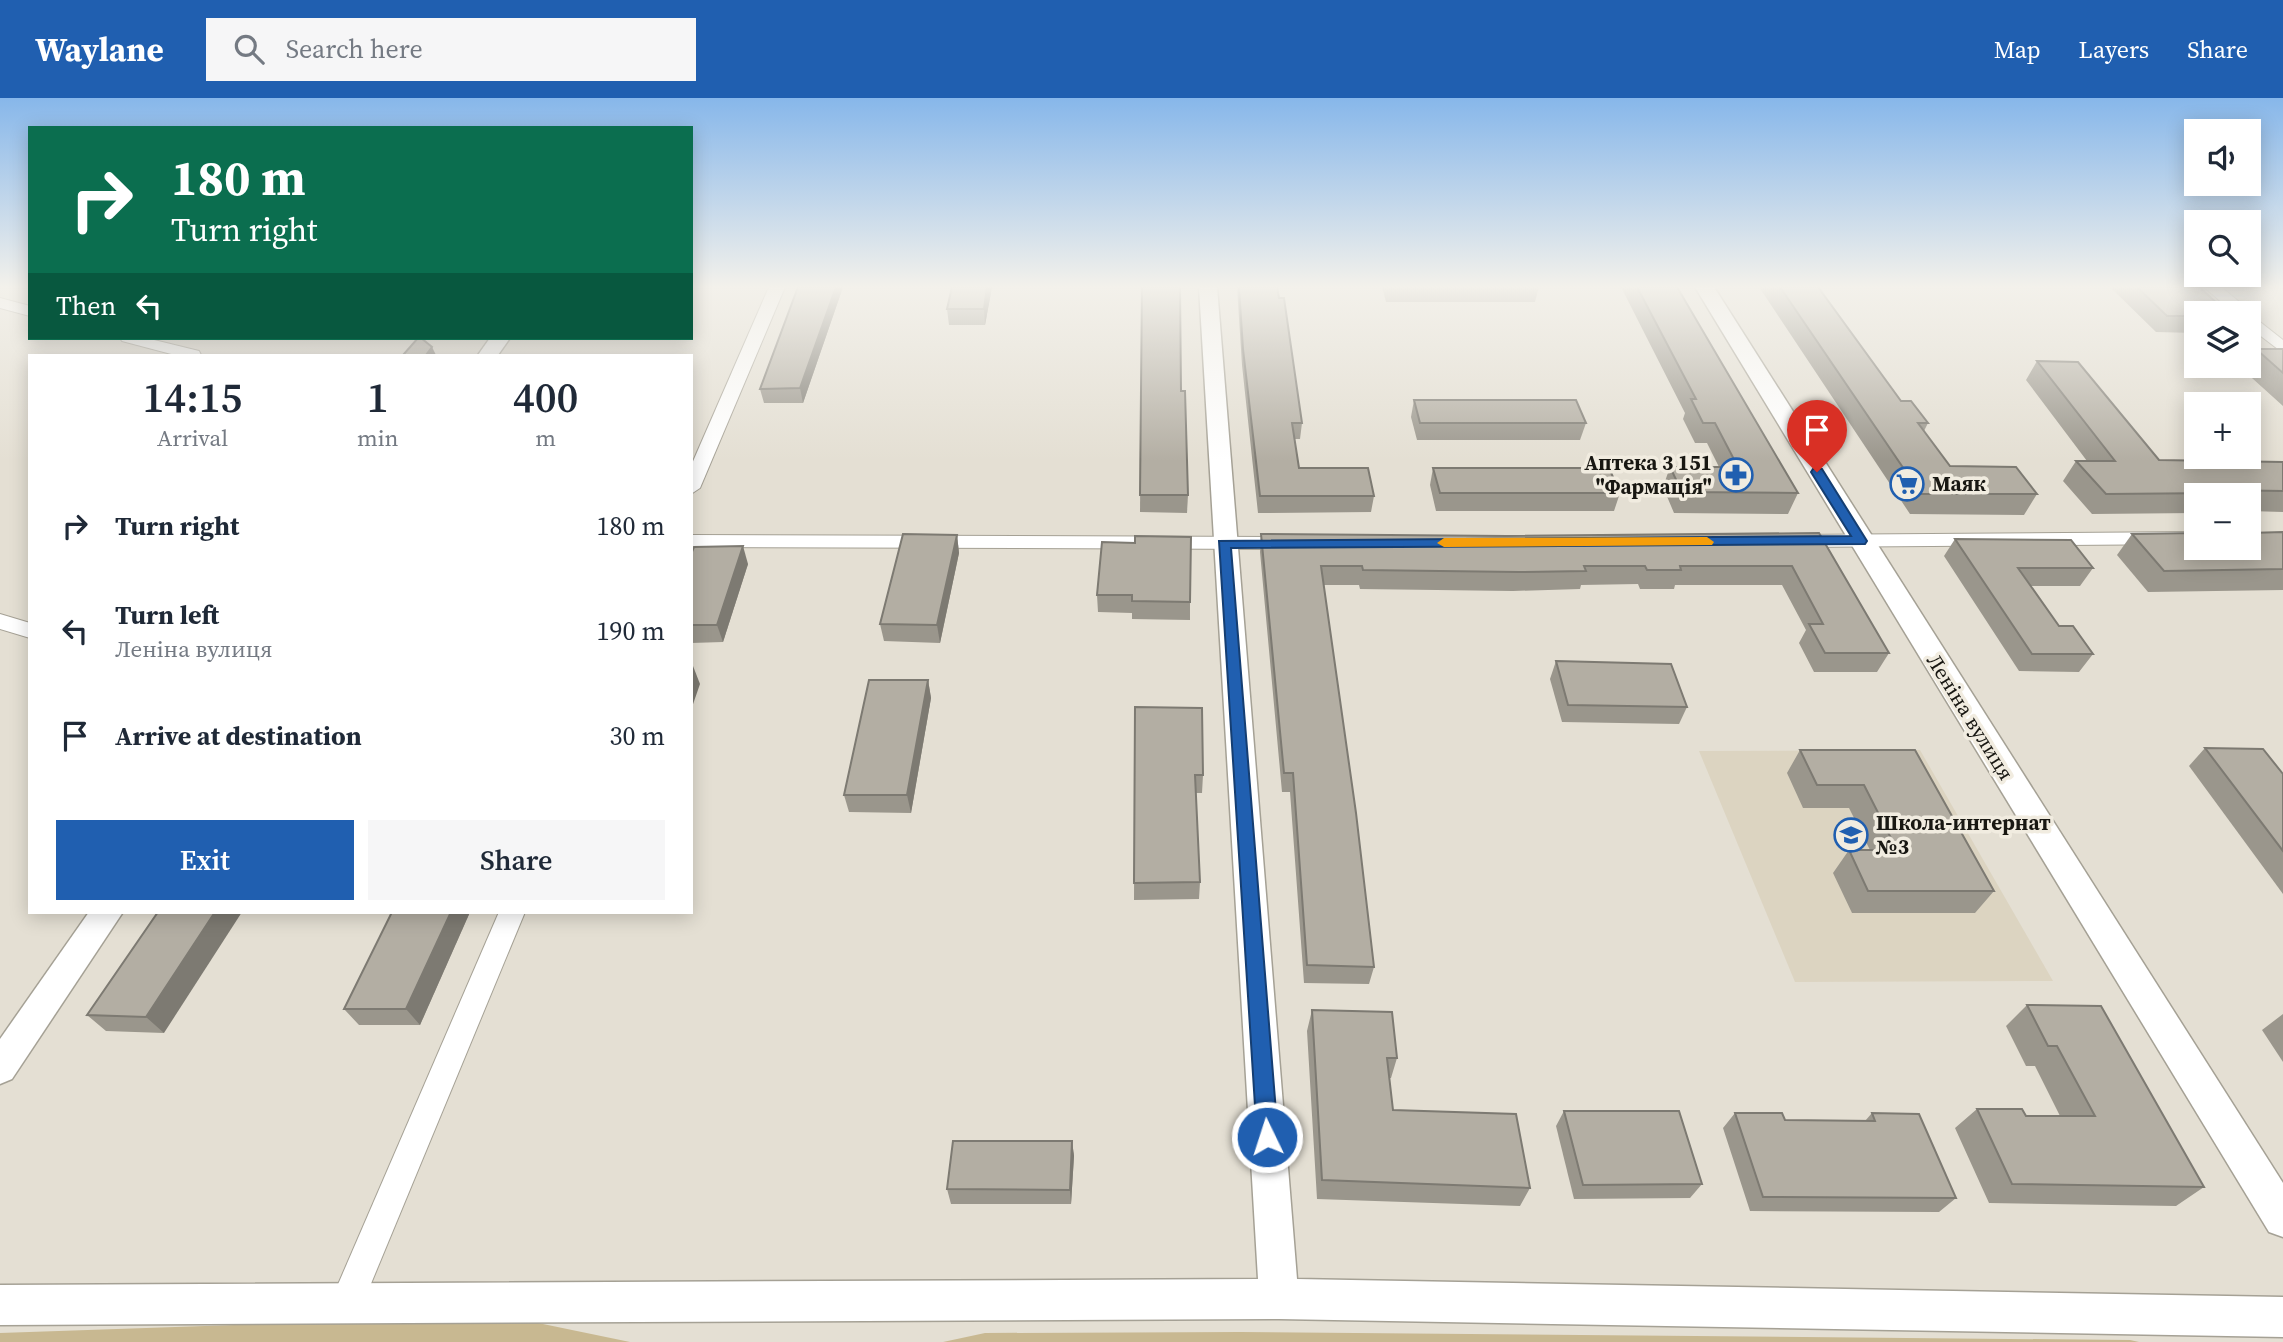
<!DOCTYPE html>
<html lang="en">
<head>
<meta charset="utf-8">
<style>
  :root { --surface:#fff; --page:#f6f6f7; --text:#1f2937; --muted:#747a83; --accent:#205fb0 }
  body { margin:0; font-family:"Source Serif 4",serif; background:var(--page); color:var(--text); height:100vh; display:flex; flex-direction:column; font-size:26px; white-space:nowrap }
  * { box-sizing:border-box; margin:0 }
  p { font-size:23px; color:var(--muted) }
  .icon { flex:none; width:38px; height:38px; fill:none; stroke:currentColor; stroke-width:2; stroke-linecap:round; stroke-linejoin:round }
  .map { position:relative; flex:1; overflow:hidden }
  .details { position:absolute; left:28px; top:256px; width:665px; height:560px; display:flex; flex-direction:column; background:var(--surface); border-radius:0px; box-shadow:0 4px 18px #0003 }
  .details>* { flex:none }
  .guide { position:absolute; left:28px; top:28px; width:665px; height:214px; border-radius:0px; box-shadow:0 4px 18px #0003; background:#0b6e4f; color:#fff; overflow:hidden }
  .buttons { position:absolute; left:2184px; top:21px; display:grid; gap:14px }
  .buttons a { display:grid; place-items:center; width:77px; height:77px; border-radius:0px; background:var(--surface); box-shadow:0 4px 18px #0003; font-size:35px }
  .pin { position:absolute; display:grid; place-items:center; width:60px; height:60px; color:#fff; margin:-72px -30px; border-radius:50% 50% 50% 0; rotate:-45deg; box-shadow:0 0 7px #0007 }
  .pin .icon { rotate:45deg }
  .me { position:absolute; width:77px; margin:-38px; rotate:356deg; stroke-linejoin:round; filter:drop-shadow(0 0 5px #0008) }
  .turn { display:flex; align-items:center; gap:24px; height:147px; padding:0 28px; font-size:32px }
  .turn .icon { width:91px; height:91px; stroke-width:2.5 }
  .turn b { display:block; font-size:49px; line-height:60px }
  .then { display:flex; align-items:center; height:66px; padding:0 28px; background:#0003; gap:14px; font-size:26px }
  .eta { display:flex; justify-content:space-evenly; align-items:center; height:119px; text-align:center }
  .eta b { font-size:42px; font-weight:600; line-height:49px }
  .primary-button { display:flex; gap:14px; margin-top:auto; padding:14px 28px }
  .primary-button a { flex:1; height:80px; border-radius:0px; background:var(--accent); color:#fff; font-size:28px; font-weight:600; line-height:80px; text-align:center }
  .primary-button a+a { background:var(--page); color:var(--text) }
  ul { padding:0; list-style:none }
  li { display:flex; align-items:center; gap:21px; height:105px; padding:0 28px }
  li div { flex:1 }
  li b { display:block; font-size:26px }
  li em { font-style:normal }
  header { display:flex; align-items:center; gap:42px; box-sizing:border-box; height:98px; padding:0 35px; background:var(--accent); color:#fff }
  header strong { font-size:33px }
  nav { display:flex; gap:38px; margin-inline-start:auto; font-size:24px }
  .search { width:490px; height:63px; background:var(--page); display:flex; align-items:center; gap:18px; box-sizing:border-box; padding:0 24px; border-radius:0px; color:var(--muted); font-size:26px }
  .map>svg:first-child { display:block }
  .built { fill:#dcd4c1 }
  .green { fill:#c8b891 }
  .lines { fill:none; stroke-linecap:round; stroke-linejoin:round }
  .minor-casing { stroke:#a5a195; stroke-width:2 }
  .tertiary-casing { stroke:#a5a195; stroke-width:3 }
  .minor { fill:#fff; fill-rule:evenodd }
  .tertiary { fill:#fff; fill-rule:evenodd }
  .wall { fill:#9a968c }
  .shaded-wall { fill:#7d7a72 }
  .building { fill:#b3aea3; stroke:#7d7a72; stroke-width:2 }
  .route { fill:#205fb0; stroke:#153e72; stroke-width:2 }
  .slow { fill:#f59e0b }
  .labels { text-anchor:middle; stroke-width:7; stroke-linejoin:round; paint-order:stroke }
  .poi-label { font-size:21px; font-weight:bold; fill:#181712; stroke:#f1ece0; text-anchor:start }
  .street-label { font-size:21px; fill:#181712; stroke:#f1ece0 }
</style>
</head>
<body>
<header>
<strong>Waylane</strong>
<div class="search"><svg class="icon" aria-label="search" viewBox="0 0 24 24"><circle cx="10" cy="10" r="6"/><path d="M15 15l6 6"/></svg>Search here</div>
<nav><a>Map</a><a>Layers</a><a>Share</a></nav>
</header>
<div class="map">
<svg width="2283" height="1244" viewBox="0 0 2283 1244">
  <rect width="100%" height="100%" fill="#e4dfd3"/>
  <path class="built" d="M1920 652 2053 883 1795 884 1699 653Z"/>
  <g class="green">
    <path d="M504 1218 630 1244H0V1235Z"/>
    <path d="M1240 1234 2130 1242 2139 1244H943L985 1235Z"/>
  </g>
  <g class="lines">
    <defs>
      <g id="minor">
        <path d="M769 189H785L700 390 691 396V368Z"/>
        <path d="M2204 189H2221L2249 212 2250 216 2283 242V255L2249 229V215H2234Z"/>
        <path d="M0 200 30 208V218L0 210Z"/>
        <path d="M120 240H146L199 253 201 257H175L122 243Z"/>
        <path d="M2196 434V446L1793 449 1783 443 1793 437Z"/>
        <path d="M691 437 1290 439 1300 445 1290 451 691 449Z"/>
        <path d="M0 516 30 525V540L0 531Z"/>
        <path d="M499 814H525L358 1217 346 1221 334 1217 330 1205Z"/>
      </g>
      <g id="tertiary">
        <path d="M1199 189H1217L1297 1181 2283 1199V1239L1279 1221 0 1227V1187L1258 1181Z"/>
        <path d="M1695 189H1714L2283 1085V1139L2269 1134Z"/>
        <path d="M490 240H510L498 257H478Z"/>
        <path d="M89 814H123L12 981 0 986V941Z"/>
      </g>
    </defs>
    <use href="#minor" class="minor-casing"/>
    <use href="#tertiary" class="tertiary-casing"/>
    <use href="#minor" class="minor"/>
    <use href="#tertiary" class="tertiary"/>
  </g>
  <g class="wall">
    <path d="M798 189H843L803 305H764L760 291Z"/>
    <path d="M992 189 985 227H949L947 211Z"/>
    <path d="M1142 189 1181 293 1188 397 1187 415 1140 414Z"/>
    <path d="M1237 189H1277L1302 325 1300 341H1294L1299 370 1374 398 1371 414 1258 415 1242 267Z"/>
    <path d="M1382 189H1539L1535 204H1386Z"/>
    <path d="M1621 189H1677L1798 395 1788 416 1674 415 1663 389 1670 369H1719L1707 345H1695L1683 321 1685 315Z"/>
    <path d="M1759 189H1818L1901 303 1928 325 1924 333 1950 368 2037 396 2024 417 1910 416Z"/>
    <path d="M2110 189H2199L2218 206 2216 209 2196 215V235L2156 234Z"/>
    <path d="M2256 251H2283V308L2242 271 2244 268H2249V261Z"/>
    <path d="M2037 263 2159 362 2283 364V414L2249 413V397H2196V415L2092 416 2063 383 2076 363H2087L2026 282Z"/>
    <path d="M1414 302 1586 325 1580 342H1417L1411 319Z"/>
    <path d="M1433 370 1620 395 1614 413H1436L1430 387Z"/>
    <path d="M2283 434V492L2148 494 2117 457 2132 436Z"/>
    <path d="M1819 435 1889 555 1877 574H1814L1799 545 1806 532 1782 487H1675L1674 491H1640L1638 486 1581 487 1580 491 1513 493 1360 491 1359 487H1324L1374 869 1369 886 1304 885 1290 694H1282L1260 454 1261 436 1507 438Z"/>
    <path d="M957 437 959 455 940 545 884 543 880 526Z"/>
    <path d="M1955 441 2093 470 2080 488H2031L2059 528 2093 556 2079 574 2019 573 1944 458Z"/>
    <path d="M1102 444 1190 504V522L1132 521V515L1098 514 1097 497Z"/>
    <path d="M691 456 748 466 723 544 691 545Z"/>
    <path d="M1556 563 1687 609 1679 626 1562 624 1550 581Z"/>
    <path d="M928 582 931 600 911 715 849 714 844 697Z"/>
    <path d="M1135 609 1203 677 1202 695H1196L1200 784 1199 801 1134 802Z"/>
    <path d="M2205 650 2283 676V796L2189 668Z"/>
    <path d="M1800 652H1915L1994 793 1975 815H1852L1833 775 1849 752H1870L1849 710H1803L1787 675Z"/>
    <path d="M158 814 164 935 106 933 87 917Z"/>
    <path d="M392 814H470L420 927H359L344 911Z"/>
    <path d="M2027 907 2204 1089 2176 1108 1989 1105 1955 1030 1977 1011 2026 1018H2060L2035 968H2026L2006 928Z"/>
    <path d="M1312 912 1397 960 1391 980H1389L1393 1012 1530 1090 1520 1108 1317 1101 1307 933Z"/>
    <path d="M2283 916V964L2262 932Z"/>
    <path d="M1564 1013 1702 1086 1690 1100 1574 1101 1556 1028Z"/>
    <path d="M1735 1015 1785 1022 1865 1023 1872 1015 1956 1100 1939 1114 1750 1113 1723 1030Z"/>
    <path d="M1072 1043 1074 1058 1071 1106H951L947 1091Z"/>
  </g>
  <g class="shaded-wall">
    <path d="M836 189H843L803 305 800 290Z"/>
    <path d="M987 189H992L985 227 984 211Z"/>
    <path d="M432 249 436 257H426Z"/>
    <path d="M957 437 959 455 940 545 937 527Z"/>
    <path d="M743 448 748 466 723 544 717 527Z"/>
    <path d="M693 568 700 586 691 612V574Z"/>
    <path d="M928 582 931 600 911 715 907 697Z"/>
    <path d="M215 814H242L164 935 146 919Z"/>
    <path d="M451 814H470L420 927 406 911Z"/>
    <path d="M1072 1043 1074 1058 1071 1106 1070 1092Z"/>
  </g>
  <g class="building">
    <path d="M798 189H836L800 290 760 291Z"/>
    <path d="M952 189H987L984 211H947Z"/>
    <path d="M1142 189H1180L1181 293H1185L1188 397H1140Z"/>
    <path d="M1239 189H1277L1279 200H1284L1302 325H1292L1299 370H1368L1374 398H1260L1243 251Z"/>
    <path d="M1637 189H1677L1798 395 1682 394 1670 369H1738L1715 325H1703L1691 301H1696Z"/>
    <path d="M1780 189H1818L1901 303H1911L1928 325H1918L1950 368 2016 369 2037 396H1921Z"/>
    <path d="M2137 189H2199L2218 206 2213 205 2224 215H2196V218H2167Z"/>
    <path d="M418 240H421L432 249 426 257H403Z"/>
    <path d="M2256 251H2283V275Z"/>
    <path d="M2037 263 2078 264 2159 362 2283 364V393L2219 392 2221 395 2106 396 2076 363H2115Z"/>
    <path d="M1414 302H1576L1586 325H1420Z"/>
    <path d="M1433 370H1609L1620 395H1440Z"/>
    <path d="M2283 434V471L2164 473 2132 436 2196 435V450H2249V435Z"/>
    <path d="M1819 435 1889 555H1825L1809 526H1823L1792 468H1680L1681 472H1647L1645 468H1584L1586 473 1518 474 1363 472 1362 468H1321L1356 715 1374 869 1307 867 1293 675H1284L1261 436 1507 438Z"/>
    <path d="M903 436 957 437 937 527 880 526Z"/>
    <path d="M1135 438 1191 439 1190 504 1132 503V497H1097L1102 444 1135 445Z"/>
    <path d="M1955 441 2071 442 2093 470H2018L2059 528H2073L2093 556H2032Z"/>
    <path d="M743 448 717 527H691V456L694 449Z"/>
    <path d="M1556 563 1671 566 1687 609 1568 607Z"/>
    <path d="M869 582H928L907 697H844Z"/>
    <path d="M1135 609 1202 610 1203 677H1195L1200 784 1134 785Z"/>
    <path d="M2205 650 2263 651 2283 676V753Z"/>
    <path d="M1800 652H1915L1994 793H1868L1849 752H1897L1864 687H1817Z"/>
    <path d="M158 814H215L146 919 87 917Z"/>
    <path d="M392 814H451L406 911H344Z"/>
    <path d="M2027 907 2101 908 2204 1089 2012 1086 1977 1011H2022L2026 1018H2095L2057 948H2048Z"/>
    <path d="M1312 912 1392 914 1397 960H1387L1393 1012 1516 1016 1530 1090 1322 1082Z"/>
    <path d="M1564 1013H1679L1702 1086 1583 1087Z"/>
    <path d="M1735 1015H1782L1785 1022 1875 1023 1872 1015 1919 1016 1956 1100 1763 1099Z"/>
    <path d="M953 1043H1072L1070 1092 947 1091Z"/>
  </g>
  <linearGradient id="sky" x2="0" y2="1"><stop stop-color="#87b7ea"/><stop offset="0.52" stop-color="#f3f1eb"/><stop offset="1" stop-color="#f3f1eb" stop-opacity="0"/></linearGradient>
  <rect width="2283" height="363" fill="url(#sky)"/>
  <path class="route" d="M1813 371H1822L1867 443 1865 446 1231 450 1278 1039 1275 1046 1267 1049 1260 1046 1257 1039 1219 443 1851 438 1811 374Z"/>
  <path class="slow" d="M1707 439 1714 444 1712 447 1444 449 1437 445 1444 440Z"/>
  <defs>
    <symbol id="pharmacy-ring" viewBox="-11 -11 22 22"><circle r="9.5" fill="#f1ece0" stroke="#205fb0" stroke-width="1.5"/><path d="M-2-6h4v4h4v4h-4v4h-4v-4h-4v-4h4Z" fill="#205fb0"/></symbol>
    <symbol id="supermarket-ring" viewBox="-11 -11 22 22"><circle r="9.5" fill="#f1ece0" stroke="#205fb0" stroke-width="1.5"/><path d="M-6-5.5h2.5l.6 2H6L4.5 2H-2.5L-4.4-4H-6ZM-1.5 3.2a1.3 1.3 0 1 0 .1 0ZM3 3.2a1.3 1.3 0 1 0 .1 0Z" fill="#205fb0"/></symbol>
    <symbol id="school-ring" viewBox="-11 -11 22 22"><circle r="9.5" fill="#f1ece0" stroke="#205fb0" stroke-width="1.5"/><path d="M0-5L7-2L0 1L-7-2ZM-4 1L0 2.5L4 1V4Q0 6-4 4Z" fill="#205fb0"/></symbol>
  </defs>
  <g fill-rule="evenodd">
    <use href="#pharmacy-ring" x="1717" y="358" width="38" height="38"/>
    <use href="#supermarket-ring" x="1888" y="367" width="38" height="38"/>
    <use href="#school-ring" x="1832" y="718" width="38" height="38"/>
  </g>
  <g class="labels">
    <g class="poi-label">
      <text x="1712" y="372" text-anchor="end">Аптека 3 151<tspan x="1712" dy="24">"Фармація"</tspan></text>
      <text x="1932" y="393">Маяк</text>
      <text x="1876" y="732">Школа-интернат<tspan x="1876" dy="24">№3</tspan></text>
    </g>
    <g class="street-label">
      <text transform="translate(1970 619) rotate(58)" y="7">Леніна вулиця</text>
    </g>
  </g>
</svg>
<div class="buttons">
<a><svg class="icon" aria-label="sound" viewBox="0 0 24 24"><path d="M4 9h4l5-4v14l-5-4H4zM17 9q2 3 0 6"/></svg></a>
<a><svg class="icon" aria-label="search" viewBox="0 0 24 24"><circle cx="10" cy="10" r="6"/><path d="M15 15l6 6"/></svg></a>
<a><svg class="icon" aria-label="layers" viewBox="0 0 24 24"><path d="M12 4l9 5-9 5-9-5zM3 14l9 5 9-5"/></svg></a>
<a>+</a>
<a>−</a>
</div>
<div class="pin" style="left:1817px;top:374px;background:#d93025"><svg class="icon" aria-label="arrive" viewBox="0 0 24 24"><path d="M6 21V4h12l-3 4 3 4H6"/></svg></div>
<svg class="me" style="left:1267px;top:1039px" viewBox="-20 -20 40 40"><circle r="17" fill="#205fb0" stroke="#fff" stroke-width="3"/><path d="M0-11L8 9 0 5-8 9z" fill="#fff"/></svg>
<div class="guide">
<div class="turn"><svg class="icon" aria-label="right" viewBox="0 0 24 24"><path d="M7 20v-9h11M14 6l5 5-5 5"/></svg><div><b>180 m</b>Turn right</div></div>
<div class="then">Then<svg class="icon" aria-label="left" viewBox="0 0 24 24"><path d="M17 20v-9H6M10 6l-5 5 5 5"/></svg></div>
</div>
<section class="details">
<div class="eta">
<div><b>14:15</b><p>Arrival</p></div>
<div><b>1</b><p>min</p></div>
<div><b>400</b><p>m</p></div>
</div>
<ul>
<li><svg class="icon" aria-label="right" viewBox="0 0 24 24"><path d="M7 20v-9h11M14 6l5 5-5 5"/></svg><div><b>Turn right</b></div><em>180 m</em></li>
<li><svg class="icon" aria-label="left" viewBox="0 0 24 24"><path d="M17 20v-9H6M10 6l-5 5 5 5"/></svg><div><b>Turn left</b><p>Леніна вулиця</p></div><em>190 m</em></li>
<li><svg class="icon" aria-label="arrive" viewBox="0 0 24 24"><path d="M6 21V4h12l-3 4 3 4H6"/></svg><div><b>Arrive at destination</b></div><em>30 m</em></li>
</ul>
<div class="primary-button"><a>Exit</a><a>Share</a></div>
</section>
</div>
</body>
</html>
